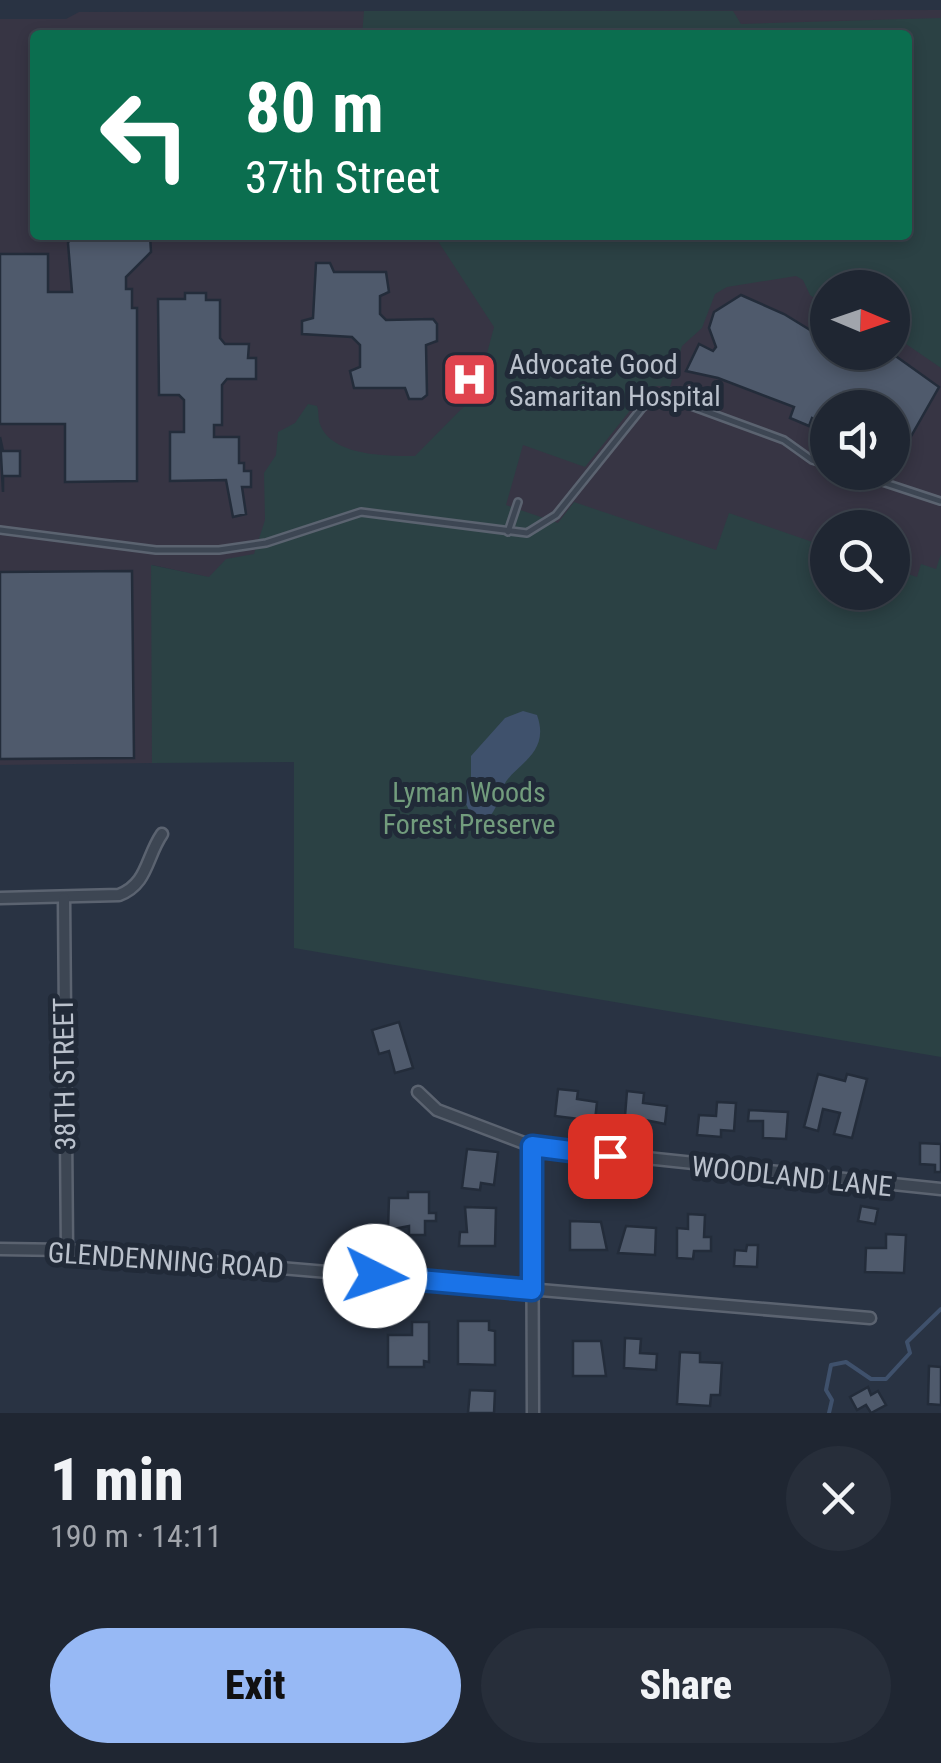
<!DOCTYPE html>
<html lang="en">
<head>
<meta charset="utf-8">
<style>
  :root { --surface:#1f2632; --page:#272e3a; --text:#f1f3f6; --muted:#a1a5ac; --line:#3c434d; --accent:#97b9f5 }
  body { margin:0; font-family:"Roboto Condensed",sans-serif; background:var(--page); color:var(--text); height:100vh; display:flex; flex-direction:column; font-size:38px; white-space:nowrap }
  * { box-sizing:border-box; margin:0 }
  p { font-size:32px; color:var(--muted) }
  .icon { flex:none; width:55px; height:55px; fill:none; stroke:currentColor; stroke-width:2; stroke-linecap:round; stroke-linejoin:round }
  .map { position:relative; height:1413px; overflow:hidden }
  .details { display:flex; flex-direction:column; background:var(--surface); flex:1 }
  .details>* { flex:none }
  .guide { position:absolute; left:30px; top:30px; width:882px; height:210px; border-radius:10px; box-shadow:0 5px 15px #0003,0 0 0 2px var(--line); background:#0b6e4f; color:#fff; overflow:hidden }
  .needle { width:65px; rotate:92deg }
  .controls { position:absolute; left:810px; top:270px; display:grid; gap:20px }
  .controls a { display:grid; place-items:center; width:100px; height:100px; border-radius:50%; background:var(--surface); box-shadow:0 5px 15px #0003,0 0 0 2px var(--line); font-size:50px }
  .pin { position:absolute; display:grid; place-items:center; width:85px; height:85px; color:#fff; margin:-42px; border-radius:20px; box-shadow:0 5px 15px #0006 }
  .me { position:absolute; width:110px; margin:-55px; rotate:94deg; stroke-linejoin:round; filter:drop-shadow(0 0 8px #0008) }
  .turn { display:flex; align-items:center; gap:35px; height:210px; padding:0 50px; font-size:45px }
  .turn .icon { width:130px; height:130px; stroke-width:2.5 }
  .turn b { display:block; font-size:70px; line-height:85px }
  .round { display:grid; place-items:center; flex:none; width:105px; height:105px; border-radius:52px; background:var(--page) }
  .summary { display:flex; align-items:center; justify-content:space-between; height:170px; padding:0 50px }
  h1 { font-size:60px; font-weight:800; line-height:75px }
  .cta { display:flex; gap:20px; margin-top:auto; padding:20px 50px }
  .cta a { flex:1; height:115px; border-radius:60px; background:var(--accent); color:#111; font-size:40px; font-weight:800; line-height:115px; text-align:center }
  .cta a+a { background:var(--page); color:var(--text) }
  .map>svg:first-child { display:block }
  .medical { fill:#373544; fill-rule:evenodd }
  .green { fill:#2b4144 }
  .water { fill:#3f516c }
  .lines { fill:none; stroke-linecap:round; stroke-linejoin:round }
  .stream { stroke:#3f516c; stroke-width:4 }
  .building { fill:#4f5a6c; stroke:#232c3a; stroke-width:2.5 }
  .service-casing { stroke:#5b6370; stroke-width:10 }
  .minor-casing { stroke:#5b6370; stroke-width:15 }
  .service { stroke:#3d4653; stroke-width:5 }
  .minor { stroke:#3d4653; stroke-width:10 }
  .route-casing { stroke:#114b97; stroke-width:25 }
  .route { stroke:#1a73e8; stroke-width:18 }
  .labels { text-anchor:middle; stroke-width:10; stroke-linejoin:round; paint-order:stroke }
  .poi-label { font-size:28px; fill:#bac1cc; stroke:#212a38; text-anchor:start }
  .park-label { font-size:28px; fill:#729c7d; stroke:#212a38 }
  .street-label { font-size:28px; fill:#bac1cc; stroke:#212a38 }
</style>
</head>
<body>
<div class="map">
<svg width="941" height="1413" viewBox="0 0 941 1413">
  <rect width="100%" height="100%" fill="#293343"/>
  <path class="medical" d="M941 10V738L152 565V763L0 765V19H66L79 12ZM35 35H908V235H35ZM828 288H892V352H828ZM828 408H892V472H828ZM828 528H892V592H828Z"/>
  <path class="green" d="M364 11H733L741 24 941 18V368L893 335 892 288H828L827 307 810 295 803 280 796 276 727 287 715 294 702 328 682 346 670 387 657 386 644 393 585 467 523 445 506 505 558 523 574 502 716 550 729 513 827 547 828 592H892L893 569 917 577 921 564 936 569 941 554V1057L294 948V762L152 763 151 565 209 577 226 559 254 554 265 520 264 473 276 455 278 432 295 423 308 404 317 406C319 411 318 416 319 421 328 457 389 456 415 456L486 384V357L494 327 434 235H908V35H362Z"/>
  <path class="water" d="M523 711 537 715C551 754 515 764 504 785 499 796 498 806 491 815L472 816 464 800 471 778V756L505 718Z"/>
  <g class="lines">
    <path class="stream" d="M829 1413 832 1400 826 1390 831 1365 846 1362 871 1379H886L910 1353 907 1342 941 1309"/>
  </g>
  <g class="building">
    <path d="M72 235H150L151 252 126 277V289H132V308H137V481L65 482V424H0V254H48V292H72L68 243Z"/>
    <path d="M316 263H330L334 272H386L389 292 380 296V314L386 320 433 319 437 324V341L426 345 427 395 422 399H409L405 388H354L350 371 360 367V345L352 337 302 334V321L313 318Z"/>
    <path d="M185 293H206V300H220V338L225 344H249L248 358H256V379H227L222 385V425H214V437H239V463H244V471H251V487H242L246 514 233 517 226 480 170 481V432H184V400L179 395H159L158 299H185Z"/>
    <path d="M741 295 784 314 828 341V352H890L939 387 893 468 892 408H828V428L812 418 809 426 790 418 794 407 718 378 686 371 699 344 713 351 716 347 709 328 714 312Z"/>
    <path d="M0 437 3 451H20V476H3V492Z"/>
    <path d="M132 571 134 758 0 759V572Z"/>
    <path d="M399 1022 413 1068 395 1073 389 1051 379 1054 372 1030Z"/>
    <path d="M818 1074 845 1081 847 1074 867 1079 852 1138 834 1134 840 1113 823 1109 818 1131 804 1127Z"/>
    <path d="M558 1089 578 1091 577 1099 597 1102 595 1121 555 1116Z"/>
    <path d="M627 1091 644 1093 643 1103 667 1106 665 1124 625 1116Z"/>
    <path d="M717 1102 736 1103 734 1131 721 1130V1137L697 1135 699 1115 716 1116Z"/>
    <path d="M749 1110 788 1112 786 1139 763 1138V1121H748Z"/>
    <path d="M920 1143 941 1144V1172H935V1165L920 1164Z"/>
    <path d="M467 1149 498 1152 494 1185 481 1183 480 1190 462 1188Z"/>
    <path d="M408 1192H429V1213H436V1221H425V1235H409V1226L388 1230 389 1198H408Z"/>
    <path d="M861 1206 878 1209 875 1224 858 1221Z"/>
    <path d="M465 1207 496 1208 495 1246H459L460 1232H467Z"/>
    <path d="M688 1214 705 1215 704 1237H711V1251H694L693 1259 677 1258V1228L688 1229Z"/>
    <path d="M570 1221 601 1222 607 1250H570Z"/>
    <path d="M626 1226 656 1228 655 1255 618 1253Z"/>
    <path d="M886 1234 906 1235 904 1273 865 1272 866 1248H886Z"/>
    <path d="M747 1245H758L757 1267 734 1266 735 1250 746 1251Z"/>
    <path d="M458 1321H489V1330L495 1331V1365L458 1364Z"/>
    <path d="M412 1322H429V1362L424 1361V1367H388V1335H412Z"/>
    <path d="M625 1338 641 1339 640 1353 657 1354 656 1370 624 1368Z"/>
    <path d="M573 1341H601L606 1376H573Z"/>
    <path d="M680 1352 700 1353V1362L722 1363 720 1395H711L710 1406 677 1404Z"/>
    <path d="M929 1366 941 1367V1405L928 1404Z"/>
    <path d="M868 1387 871 1395 878 1391 886 1405 871 1413 866 1405 857 1410 850 1397Z"/>
    <path d="M470 1390 495 1391 494 1413H468Z"/>
  </g>
  <g class="lines">
    <defs>
      <g id="service">
        <path d="M852 472 940 501"/>
        <path d="M0 530 156 550H219L266 543 361 512 527 533 556 515 642 408 655 397 664 396 784 440 812 460 828 465"/>
        <path d="M508 532 518 502"/>
      </g>
      <g id="minor">
        <path d="M0 898 119 895C148 884 146 857 162 834"/>
        <path d="M64 898 67 1250"/>
        <path d="M418 1092 437 1110 532 1146 941 1189"/>
        <path d="M532 1146 533 1413"/>
        <path d="M0 1249 67 1250 870 1318"/>
      </g>
    </defs>
    <use href="#service" class="service-casing"/>
    <use href="#minor" class="minor-casing"/>
    <use href="#service" class="service"/>
    <use href="#minor" class="minor"/>
  </g>
  <g class="lines">
    <defs>
      <path id="route" d="M375 1276 532 1290V1146L610 1156"/>
    </defs>
    <use href="#route" class="route-casing"/>
    <use href="#route" class="route"/>
  </g>
  <defs>
    <symbol id="hospital-square" viewBox="-11 -11 22 22"><rect x="-9" y="-9" width="18" height="18" rx="4" fill="#e0444e" stroke="#212a38"/><path d="M-5-5h3v3.5h4V-5h3V5h-3V1.5h-4V5h-3Z" fill="#fff"/></symbol>
  </defs>
  <g fill-rule="evenodd">
    <use href="#hospital-square" x="438" y="348" width="63" height="63"/>
  </g>
  <g class="labels">
    <g class="poi-label">
      <text x="509" y="374">Advocate Good<tspan x="509" dy="32">Samaritan Hospital</tspan></text>
    </g>
    <g class="park-label">
      <text x="469" y="802">Lyman Woods<tspan x="469" dy="32">Forest Preserve</tspan></text>
    </g>
    <g class="street-label">
      <text transform="translate(64 1074) rotate(-91)" y="10">38TH STREET</text>
      <text transform="translate(792 1176) rotate(6)" y="10">WOODLAND LANE</text>
      <text transform="translate(166 1260) rotate(4)" y="10">GLENDENNING ROAD</text>
    </g>
  </g>
</svg>
<div class="controls">
<a><svg class="needle" viewBox="-14 -14 28 28"><path d="M0-13l5 13h-10z" fill="#e53935"/><path d="M0 13l5-13h-10z" fill="#a1a5ac"/></svg></a>
<a><svg class="icon" aria-label="sound" viewBox="0 0 24 24"><path d="M4 9h4l5-4v14l-5-4H4zM17 9q2 3 0 6"/></svg></a>
<a><svg class="icon" aria-label="search" viewBox="0 0 24 24"><circle cx="10" cy="10" r="6"/><path d="M15 15l6 6"/></svg></a>
</div>
<div class="pin" style="left:610px;top:1156px;background:#d93025"><svg class="icon" aria-label="arrive" viewBox="0 0 24 24"><path d="M6 21V4h12l-3 4 3 4H6"/></svg></div>
<svg class="me" style="left:375px;top:1276px" viewBox="-20 -20 40 40"><circle r="19" fill="#fff"/><path d="M0-13L10 11 0 6-10 11z" fill="#1a73e8"/></svg>
<div class="guide">
<div class="turn"><svg class="icon" aria-label="left" viewBox="0 0 24 24"><path d="M17 20v-9H6M10 6l-5 5 5 5"/></svg><div><b>80 m</b>37th Street</div></div>
</div>
</div>
<section class="details">
<div class="summary"><div><h1>1 min</h1><p>190 m · 14:11</p></div><a class="round"><svg class="icon" aria-label="close" viewBox="0 0 24 24"><path d="M6 6l12 12M18 6L6 18"/></svg></a></div>
<div class="cta"><a>Exit</a><a>Share</a></div>
</section>
</body>
</html>
